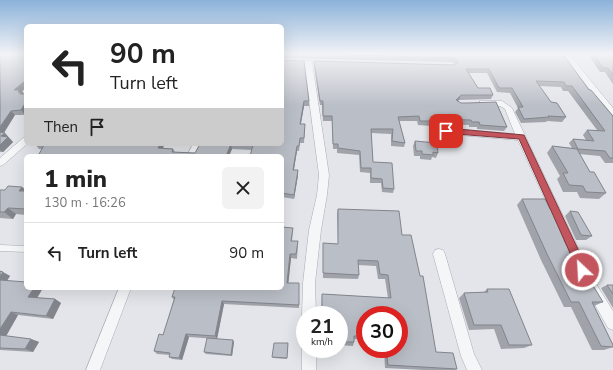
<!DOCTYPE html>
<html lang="en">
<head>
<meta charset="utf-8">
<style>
  :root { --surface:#fff; --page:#f2f2f2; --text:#222; --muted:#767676; --line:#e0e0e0 }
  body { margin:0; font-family:"Nunito Sans",sans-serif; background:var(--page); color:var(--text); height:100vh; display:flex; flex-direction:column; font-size:15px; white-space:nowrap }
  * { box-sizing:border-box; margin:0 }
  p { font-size:13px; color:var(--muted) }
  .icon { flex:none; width:22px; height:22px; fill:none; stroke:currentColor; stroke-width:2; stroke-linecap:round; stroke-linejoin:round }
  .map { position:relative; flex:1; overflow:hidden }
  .side { position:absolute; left:24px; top:154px; width:260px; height:136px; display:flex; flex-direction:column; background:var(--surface); border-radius:6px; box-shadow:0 4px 16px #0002 }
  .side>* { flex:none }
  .hud { position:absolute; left:24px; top:24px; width:260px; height:122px; border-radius:6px; box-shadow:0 4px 16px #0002; background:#fff; color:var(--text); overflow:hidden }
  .speed { position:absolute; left:296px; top:306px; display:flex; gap:8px; font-size:20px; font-weight:700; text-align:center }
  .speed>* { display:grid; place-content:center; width:52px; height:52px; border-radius:50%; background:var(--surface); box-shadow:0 4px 16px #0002; line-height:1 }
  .speed small { font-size:10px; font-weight:400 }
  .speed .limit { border:6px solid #d22; background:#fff; color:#111 }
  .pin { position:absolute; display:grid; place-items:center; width:34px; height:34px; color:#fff; margin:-17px; border-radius:8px; box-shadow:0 2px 6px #0006 }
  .me { position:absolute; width:44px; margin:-22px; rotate:335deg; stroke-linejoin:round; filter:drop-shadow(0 0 3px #0008) }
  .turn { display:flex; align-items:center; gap:14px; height:84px; padding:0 20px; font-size:18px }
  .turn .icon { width:52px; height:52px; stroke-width:2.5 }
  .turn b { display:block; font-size:28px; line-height:34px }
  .then { display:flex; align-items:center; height:38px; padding:0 20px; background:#0003; gap:8px; font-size:15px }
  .round { display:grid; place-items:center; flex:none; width:42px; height:42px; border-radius:6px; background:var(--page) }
  .head { display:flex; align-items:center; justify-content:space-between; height:68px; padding:0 20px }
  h1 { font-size:24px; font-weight:800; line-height:30px }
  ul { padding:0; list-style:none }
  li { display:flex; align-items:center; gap:12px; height:60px; padding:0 20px; border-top:1px solid var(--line) }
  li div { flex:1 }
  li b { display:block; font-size:15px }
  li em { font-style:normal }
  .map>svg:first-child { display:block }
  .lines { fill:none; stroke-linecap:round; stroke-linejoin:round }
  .lane-casing { stroke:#a8acb4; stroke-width:1 }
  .street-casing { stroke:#a8acb4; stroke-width:1 }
  .lane { fill:#f5f6f8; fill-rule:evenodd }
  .street { fill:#f5f6f8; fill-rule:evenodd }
  .wall { fill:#a0a3aa }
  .shaded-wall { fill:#82858b }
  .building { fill:#babec6; stroke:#82858b }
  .route { fill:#c2555d; stroke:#7e373c }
</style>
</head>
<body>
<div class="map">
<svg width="613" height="370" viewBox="0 0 613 370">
  <rect width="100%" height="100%" fill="#e3e5ea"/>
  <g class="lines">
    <defs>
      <path id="lane" d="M0 245 26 246V252L0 251Z"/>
      <g id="street">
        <path d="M562 54H569L613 108V116L610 115Z"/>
        <path d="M308 60 312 62 329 175 327 195 321 230 315 283 316 315H305V320L302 315 303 283 309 230 317 195 319 175 304 62Z"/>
        <path d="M480 101H502L512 108 593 279 613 311V330L608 328 585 287 518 140 446 134 442 131 446 128 515 134 505 109 500 106 480 105Z"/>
        <path d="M26 137 27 144 3 165 0 166V158L23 138Z"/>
        <path d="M193 144H203L197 156H187Z"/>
        <path d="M439 249 443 250 445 254 474 354 482 370H467L461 356 433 254 435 250Z"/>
        <path d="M119 288H131L100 370H86Z"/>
        <path d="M304 344 305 349H316V370H302V349Z"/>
      </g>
    </defs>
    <use href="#lane" class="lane-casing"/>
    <use href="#street" class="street-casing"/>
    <use href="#lane" class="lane"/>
    <use href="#street" class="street"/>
  </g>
  <g class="wall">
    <path d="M0 54H26V88L22 91 24 94 25 115H15L4 133 13 142 3 152H0Z"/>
    <path d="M282 54H563L589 90 613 116V163H605L600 156 579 154 590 172 606 193 599 199 580 198 577 192H563L557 179 560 176 547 153 552 146 572 148 569 143 573 139 586 140 583 135 587 130H597L568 91H563L561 87 539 86 551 102 566 117 562 122 547 121 546 122 521 123 515 112 518 108 510 93 497 92 487 73H469L478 88 493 95 491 99 459 100 457 101 507 127 504 131 477 129V127H469V125L432 124 431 126 418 125 417 121H399L405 143 404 147 391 146V134L371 133 373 162 394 189 393 193 382 192 381 183H370V173L360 172 359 155 337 153V149H333L332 121H323L322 105H320L314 66V61L454 65 455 64 452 62 282 58Z"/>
    <path d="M588 54H613V84L605 72H600Z"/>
    <path d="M282 60 309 101V106H304L301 124 305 128 304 143H300L299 151H297L294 170H298V175L294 199 282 197V156L252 150 232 149 229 156 39 149 35 144H165L163 148 173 149 175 152 195 153 200 144H282Z"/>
    <path d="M415 141 438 153 436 158 432 157 431 160 420 159V156H414L413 146Z"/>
    <path d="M22 187 26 190V215L16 214 13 219 0 218V190H5Z"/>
    <path d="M522 199 550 209 568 233 564 237 566 240 565 242 588 284 603 302 594 306 613 345V347L604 350H592L571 307H564L541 260 517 205Z"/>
    <path d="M338 209 402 235 436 352 457 369 455 370H424L385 368 384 349H399L365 315V340L354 339V342L353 346 339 345V315H321L322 294 388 298 385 279H378L376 266 358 265 359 275 358 279 323 278V243L338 244 337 214Z"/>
    <path d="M570 211 592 236 586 240H576L565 216Z"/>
    <path d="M293 228 292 241H298V245L297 259 291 258 288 283H299V308L224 304 217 339 189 337 182 360 172 359 169 357 170 355 157 354 154 351 163 335 174 300 172 297 282 288Z"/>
    <path d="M0 271 10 276 7 280 26 288H43L37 298 55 299 61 303 53 319 18 315 6 336 31 339 39 342 33 352 0 350Z"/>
    <path d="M607 285H613V308L601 288Z"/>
    <path d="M487 289 532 345 524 348 501 349 494 329 469 330 459 298 464 293 484 292Z"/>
    <path d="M234 342 232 356 206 354 204 352Z"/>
    <path d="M288 343 287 359 273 358 272 357Z"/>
  </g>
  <g class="shaded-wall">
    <path d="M26 80V88L22 91 24 94 22 97 14 90Z"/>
    <path d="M461 95 459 100 454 105 456 100Z"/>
    <path d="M304 101V106L300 128V124Z"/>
    <path d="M26 102V113L25 115 21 110Z"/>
    <path d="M11 111 15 115 3 134 5 133 13 142 3 152 0 150V127Z"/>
    <path d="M160 144H165L160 152 158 148Z"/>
    <path d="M231 144 232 149 229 156H226Z"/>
    <path d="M297 146V151L293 174V170Z"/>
    <path d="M298 170V175L294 199V195Z"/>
    <path d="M22 187 26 190V197L19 191Z"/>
    <path d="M8 208 16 214 13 219 4 212Z"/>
    <path d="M290 254 291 258 288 287 287 283Z"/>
    <path d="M3 272 10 276 5 284 0 281V276Z"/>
    <path d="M34 288H43L35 301 28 297Z"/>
    <path d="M55 299 61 303 53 319 46 316Z"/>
    <path d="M222 301 224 304 217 339 215 336Z"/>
    <path d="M11 312 18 315 5 338 0 336V329Z"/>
    <path d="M186 334 189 337 182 360 179 358Z"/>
    <path d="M31 339 39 342 33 352 25 349Z"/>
    <path d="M233 340 234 342 232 356 231 355Z"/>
  </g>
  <g class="building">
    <path d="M0 54H26V80L14 90H20L18 92H21L20 94H26V102L21 110 11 111 0 127Z"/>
    <path d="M319 54H563L589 90H591L613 116V158H610L605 151 578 149 573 139 594 141 587 130 605 131 572 86H566L564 82 536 81 551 102 557 103 566 117 548 116 549 117 524 119 518 107H523L512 88H499L489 69H466L478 88H490L493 95H461L456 100 461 103H467L496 102 507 127 480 125 479 122H472L471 120 432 119 433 121H420L419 116 398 117 405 143 392 141 393 129H371L373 162 392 163 394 189 383 188 382 179 371 178V168H361L360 151 338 148V144H333L332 116H323V101H320L314 61 454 65 459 62 454 58Z"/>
    <path d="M594 54H613V75L608 68H603Z"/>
    <path d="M282 60 304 61 309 101H304L300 124H305L304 138H300L299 146H297L293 170H298L294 195 282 193V156H250L253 145 231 144 226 156H38L44 145 35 144H160L158 148 173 149 172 152 195 153 200 144H282Z"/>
    <path d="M0 132 5 133 1 136 8 137 0 145Z"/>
    <path d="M415 141 437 143 438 153 433 152V155L422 154V151H416Z"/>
    <path d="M552 146 577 149 590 172H594L606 193 586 192 583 186 569 185 563 173H568Z"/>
    <path d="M8 186 22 187 19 191H26V209L8 208 4 212H0V190H5Z"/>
    <path d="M522 199H545L550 209H557L568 233H562L566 240H564L588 284H592L603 302H592L613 345V347L601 346 579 302H571L547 254Z"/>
    <path d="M338 209 399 211 402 235H411L420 276H423L436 352 453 353 457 369 388 365 386 349H399V315H365V336H354V342H339V315H322V294L391 298 388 275 380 274 378 261 358 260 359 275 323 273V243L338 244Z"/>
    <path d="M570 211 578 212 592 236 581 235Z"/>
    <path d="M282 227 293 228 291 241H298L296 254H290L287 283H299V305L222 301 215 336 186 334 179 358 169 357 170 353 154 351 159 334 163 335 175 297H172L175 288H282Z"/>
    <path d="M0 271 3 272 0 276Z"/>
    <path d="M0 280 26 282V288H34L28 297 55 299 46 316 11 312 0 329Z"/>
    <path d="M607 285H613V294Z"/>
    <path d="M487 289H509L532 345H509L501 325H474L464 293 488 292Z"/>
    <path d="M0 335 31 339 25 349 0 348Z"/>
    <path d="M207 338 233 340 231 355 204 352Z"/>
    <path d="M274 343H288L287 358 272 357Z"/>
  </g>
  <linearGradient id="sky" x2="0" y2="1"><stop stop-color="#8bb2da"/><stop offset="0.51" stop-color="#f2f3f6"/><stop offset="1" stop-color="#f2f3f6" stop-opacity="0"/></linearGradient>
  <rect width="613" height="106" fill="url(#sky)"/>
  <path class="route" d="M446 128 524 135 586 266 588 270 586 273 582 275 579 273 519 139 443 133 442 131Z"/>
</svg>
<div class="speed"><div>21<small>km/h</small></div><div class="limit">30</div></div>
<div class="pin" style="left:446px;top:131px;background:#d93025"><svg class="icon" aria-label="arrive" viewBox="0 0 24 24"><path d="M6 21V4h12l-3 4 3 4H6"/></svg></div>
<svg class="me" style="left:582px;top:270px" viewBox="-20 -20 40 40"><circle r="17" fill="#c2555d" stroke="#fff" stroke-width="3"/><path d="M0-11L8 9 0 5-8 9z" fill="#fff"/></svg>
<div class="hud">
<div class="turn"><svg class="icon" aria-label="left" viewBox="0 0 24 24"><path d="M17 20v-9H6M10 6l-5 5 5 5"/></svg><div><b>90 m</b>Turn left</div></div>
<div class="then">Then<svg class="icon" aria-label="arrive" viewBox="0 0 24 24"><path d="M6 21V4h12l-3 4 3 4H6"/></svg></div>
</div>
<section class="side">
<div class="head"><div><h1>1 min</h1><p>130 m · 16:26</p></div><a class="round"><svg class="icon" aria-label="close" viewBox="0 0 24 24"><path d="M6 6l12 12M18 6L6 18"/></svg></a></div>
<ul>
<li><svg class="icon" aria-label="left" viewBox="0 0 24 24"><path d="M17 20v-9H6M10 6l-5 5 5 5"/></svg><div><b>Turn left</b></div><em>90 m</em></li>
</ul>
</section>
</div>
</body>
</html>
